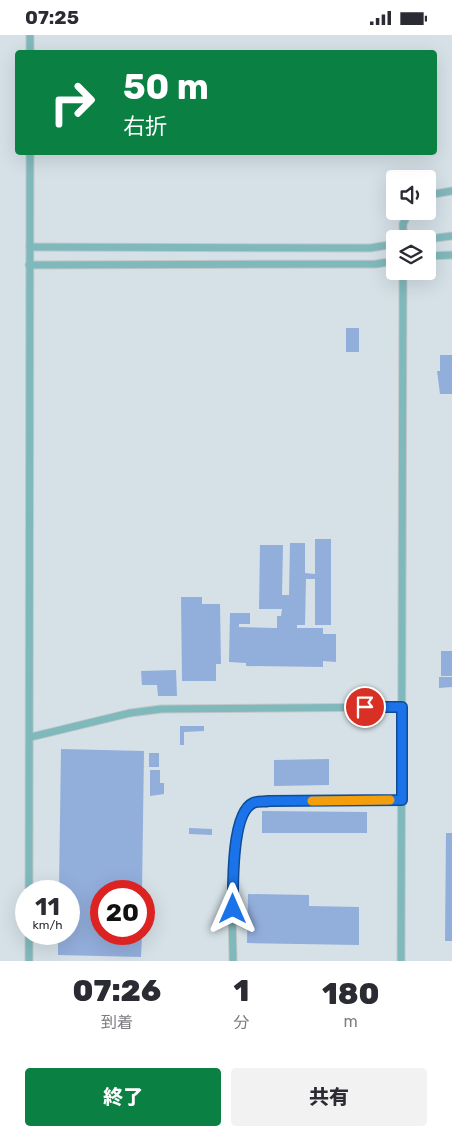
<!DOCTYPE html>
<html lang="ja">
<head>
<meta charset="utf-8">
<style>
  :root { --surface:#fff; --page:#f2f2f3; --text:#2b2b33; --muted:#7c7c81; --accent:#0b8043 }
  body { margin:0; font-family:Rubik,"Noto Sans JP",sans-serif; background:var(--page); color:var(--text); height:100vh; display:flex; flex-direction:column; font-size:19px; white-space:nowrap }
  * { box-sizing:border-box; margin:0 }
  p { font-size:16px; color:var(--muted) }
  .icon { flex:none; width:28px; height:28px; fill:none; stroke:currentColor; stroke-width:2; stroke-linecap:round; stroke-linejoin:round }
  .map { position:relative; height:926px; overflow:hidden }
  .drawer { display:flex; flex-direction:column; background:var(--surface); flex:1 }
  .drawer>* { flex:none }
  .banner { position:absolute; left:15px; top:15px; width:422px; height:105px; border-radius:5px; box-shadow:0 5px 20px #0002; background:#0b8043; color:#fff; overflow:hidden }
  .controls { position:absolute; left:386px; top:135px; display:grid; gap:10px }
  .controls a { display:grid; place-items:center; width:50px; height:50px; border-radius:5px; background:var(--surface); box-shadow:0 5px 20px #0002; font-size:25px }
  .speed { position:absolute; left:15px; top:845px; display:flex; gap:10px; font-size:25px; font-weight:700; text-align:center }
  .speed>* { display:grid; place-content:center; width:65px; height:65px; border-radius:50%; background:var(--surface); box-shadow:0 5px 20px #0002; line-height:1 }
  .speed small { font-size:12px; font-weight:400 }
  .speed .limit { border:8px solid #d22; background:#fff; color:#111 }
  .pin { position:absolute; display:grid; place-items:center; width:42px; height:42px; color:#fff; margin:-21px; border:2px solid #fff; border-radius:50%; box-shadow:0 1px 5px #0007 }
  .me { position:absolute; width:55px; margin:-28px; rotate:0deg; stroke-linejoin:round; filter:drop-shadow(0 0 4px #0008) }
  .turn { display:flex; align-items:center; gap:18px; height:105px; padding:0 25px; font-size:22px }
  .turn .icon { width:65px; height:65px; stroke-width:2.5 }
  .turn b { display:block; font-size:35px; line-height:42px }
  .eta { display:flex; justify-content:space-evenly; align-items:center; height:85px; text-align:center }
  .eta b { font-size:30px; font-weight:800; line-height:35px }
  .button { display:flex; gap:10px; margin-top:auto; padding:10px 25px }
  .button a { flex:1; height:58px; border-radius:5px; background:var(--accent); color:#fff; font-size:20px; font-weight:800; line-height:58px; text-align:center }
  .button a+a { background:var(--page); color:var(--text) }
  .status { display:flex; justify-content:space-between; align-items:center; height:35px; padding:0 25px; background:var(--surface); direction:ltr }
  .status svg { height:14px; fill:currentColor }
  .map>svg:first-child { display:block }
  .built { fill:#d5e1e7; fill-rule:evenodd }
  .building { fill:#92aedb }
  .lines { fill:none; stroke-linecap:round; stroke-linejoin:round }
  .lane-casing { stroke:#c3c7c9; stroke-width:9 }
  .lane { stroke:#80b9bc; stroke-width:7 }
  .route-casing { stroke:#114b97; stroke-width:12 }
  .route { stroke:#1a73e8; stroke-width:9 }
  .slow { stroke:#f59e0b; stroke-width:9 }
</style>
</head>
<body>
<div class="status"><b>07:25</b><svg viewBox="0 0 49 12"><path d="M0 12V9h3v3zM5 12V6h3v6zM10 12V3h3v9zM15 12V0h3v12zM26 1h20v11H26zM47 4h2v5h-2z"/></svg></div>
<div class="map">
<svg width="452" height="926" viewBox="0 0 452 926">
  <rect width="100%" height="100%" fill="#e7ecee"/>
  <path class="built" d="M0 0H452V926H0ZM18 18H435V118H18ZM395 144H428V176H395ZM395 204H428V236H395ZM26 856H69V899H26ZM101 856H144V899H101Z"/>
  <g class="building">
    <rect x="346" y="293" width="13" height="24"/>
    <path d="M440 320H452V359H440L437 336H440Z"/>
    <path d="M315 504H331V590H315V544H306L305 590H297V593H323V599H336V627L323 626V632L246 631V628L229 627 230 578H250V589H239V592L277 593V581H281L282 574H259L260 510H283L282 560H289L290 508H305V538L315 539Z"/>
    <path d="M181 562H202V569H220L221 629H216V646H182Z"/>
    <rect x="441" y="616" width="11" height="25"/>
    <path d="M176 635 177 661H158L157 650H142L141 636Z"/>
    <path d="M439 642H452V652L439 653Z"/>
    <path d="M180 691H204V696L184 697V710H180Z"/>
    <path d="M61 714 144 716 142 856H101V899H142L141 922 58 920V899H69V856H59Z"/>
    <rect x="149" y="718" width="10" height="14"/>
    <path d="M329 724V750L274 751V725Z"/>
    <path d="M150 735H160V748H164V759L150 761Z"/>
    <path d="M262 776 367 777V798H262Z"/>
    <path d="M189 793 212 794V800L189 799Z"/>
    <path d="M446 798H452V906H445Z"/>
    <path d="M248 859 309 860V871L359 872V910L247 908Z"/>
  </g>
  <g class="lines">
    <defs>
      <g id="lane">
        <path d="M30 0V18"/>
        <path d="M428 160 452 156"/>
        <path d="M403 204V189L409 176"/>
        <path d="M428 204 452 201"/>
        <path d="M30 212 370 213 395 209"/>
        <path d="M428 221 452 220"/>
        <path d="M29 230 376 229 395 226"/>
        <path d="M31 702 130 678 161 674 402 672"/>
        <path d="M29 856 30 118"/>
        <path d="M29 926V899"/>
        <path d="M233 926C233 893 226 792 250 770 254 767 263 767 269 766L402 765"/>
        <path d="M401 926 403 236"/>
      </g>
    </defs>
    <use href="#lane" class="lane-casing"/>
    <use href="#lane" class="lane"/>
  </g>
  <g class="lines">
    <defs>
      <path id="route" d="M233 874C233 853 231 778 253 768 257 766 264 767 269 766L402 765V672H365"/>
    </defs>
    <use href="#route" class="route-casing"/>
    <use href="#route" class="route"/>
    <path class="slow" d="M312 766 390 765"/>
  </g>
</svg>
<div class="controls">
<a><svg class="icon" aria-label="sound" viewBox="0 0 24 24"><path d="M4 9h4l5-4v14l-5-4H4zM17 9q2 3 0 6"/></svg></a>
<a><svg class="icon" aria-label="layers" viewBox="0 0 24 24"><path d="M12 4l9 5-9 5-9-5zM3 14l9 5 9-5"/></svg></a>
</div>
<div class="speed"><div>11<small>km/h</small></div><div class="limit">20</div></div>
<div class="pin" style="left:365px;top:672px;background:#d93025"><svg class="icon" aria-label="arrive" viewBox="0 0 24 24"><path d="M6 21V4h12l-3 4 3 4H6"/></svg></div>
<svg class="me" style="left:233px;top:874px" viewBox="-20 -20 40 40"><path d="M0-17L14 15 0 8-14 15z" fill="#1a73e8" stroke="#fff" stroke-width="4"/></svg>
<div class="banner">
<div class="turn"><svg class="icon" aria-label="right" viewBox="0 0 24 24"><path d="M7 20v-9h11M14 6l5 5-5 5"/></svg><div><b>50 m</b>右折</div></div>
</div>
</div>
<section class="drawer">
<div class="eta">
<div><b>07:26</b><p>到着</p></div>
<div><b>1</b><p>分</p></div>
<div><b>180</b><p>m</p></div>
</div>
<div class="button"><a>終了</a><a>共有</a></div>
</section>
</body>
</html>
